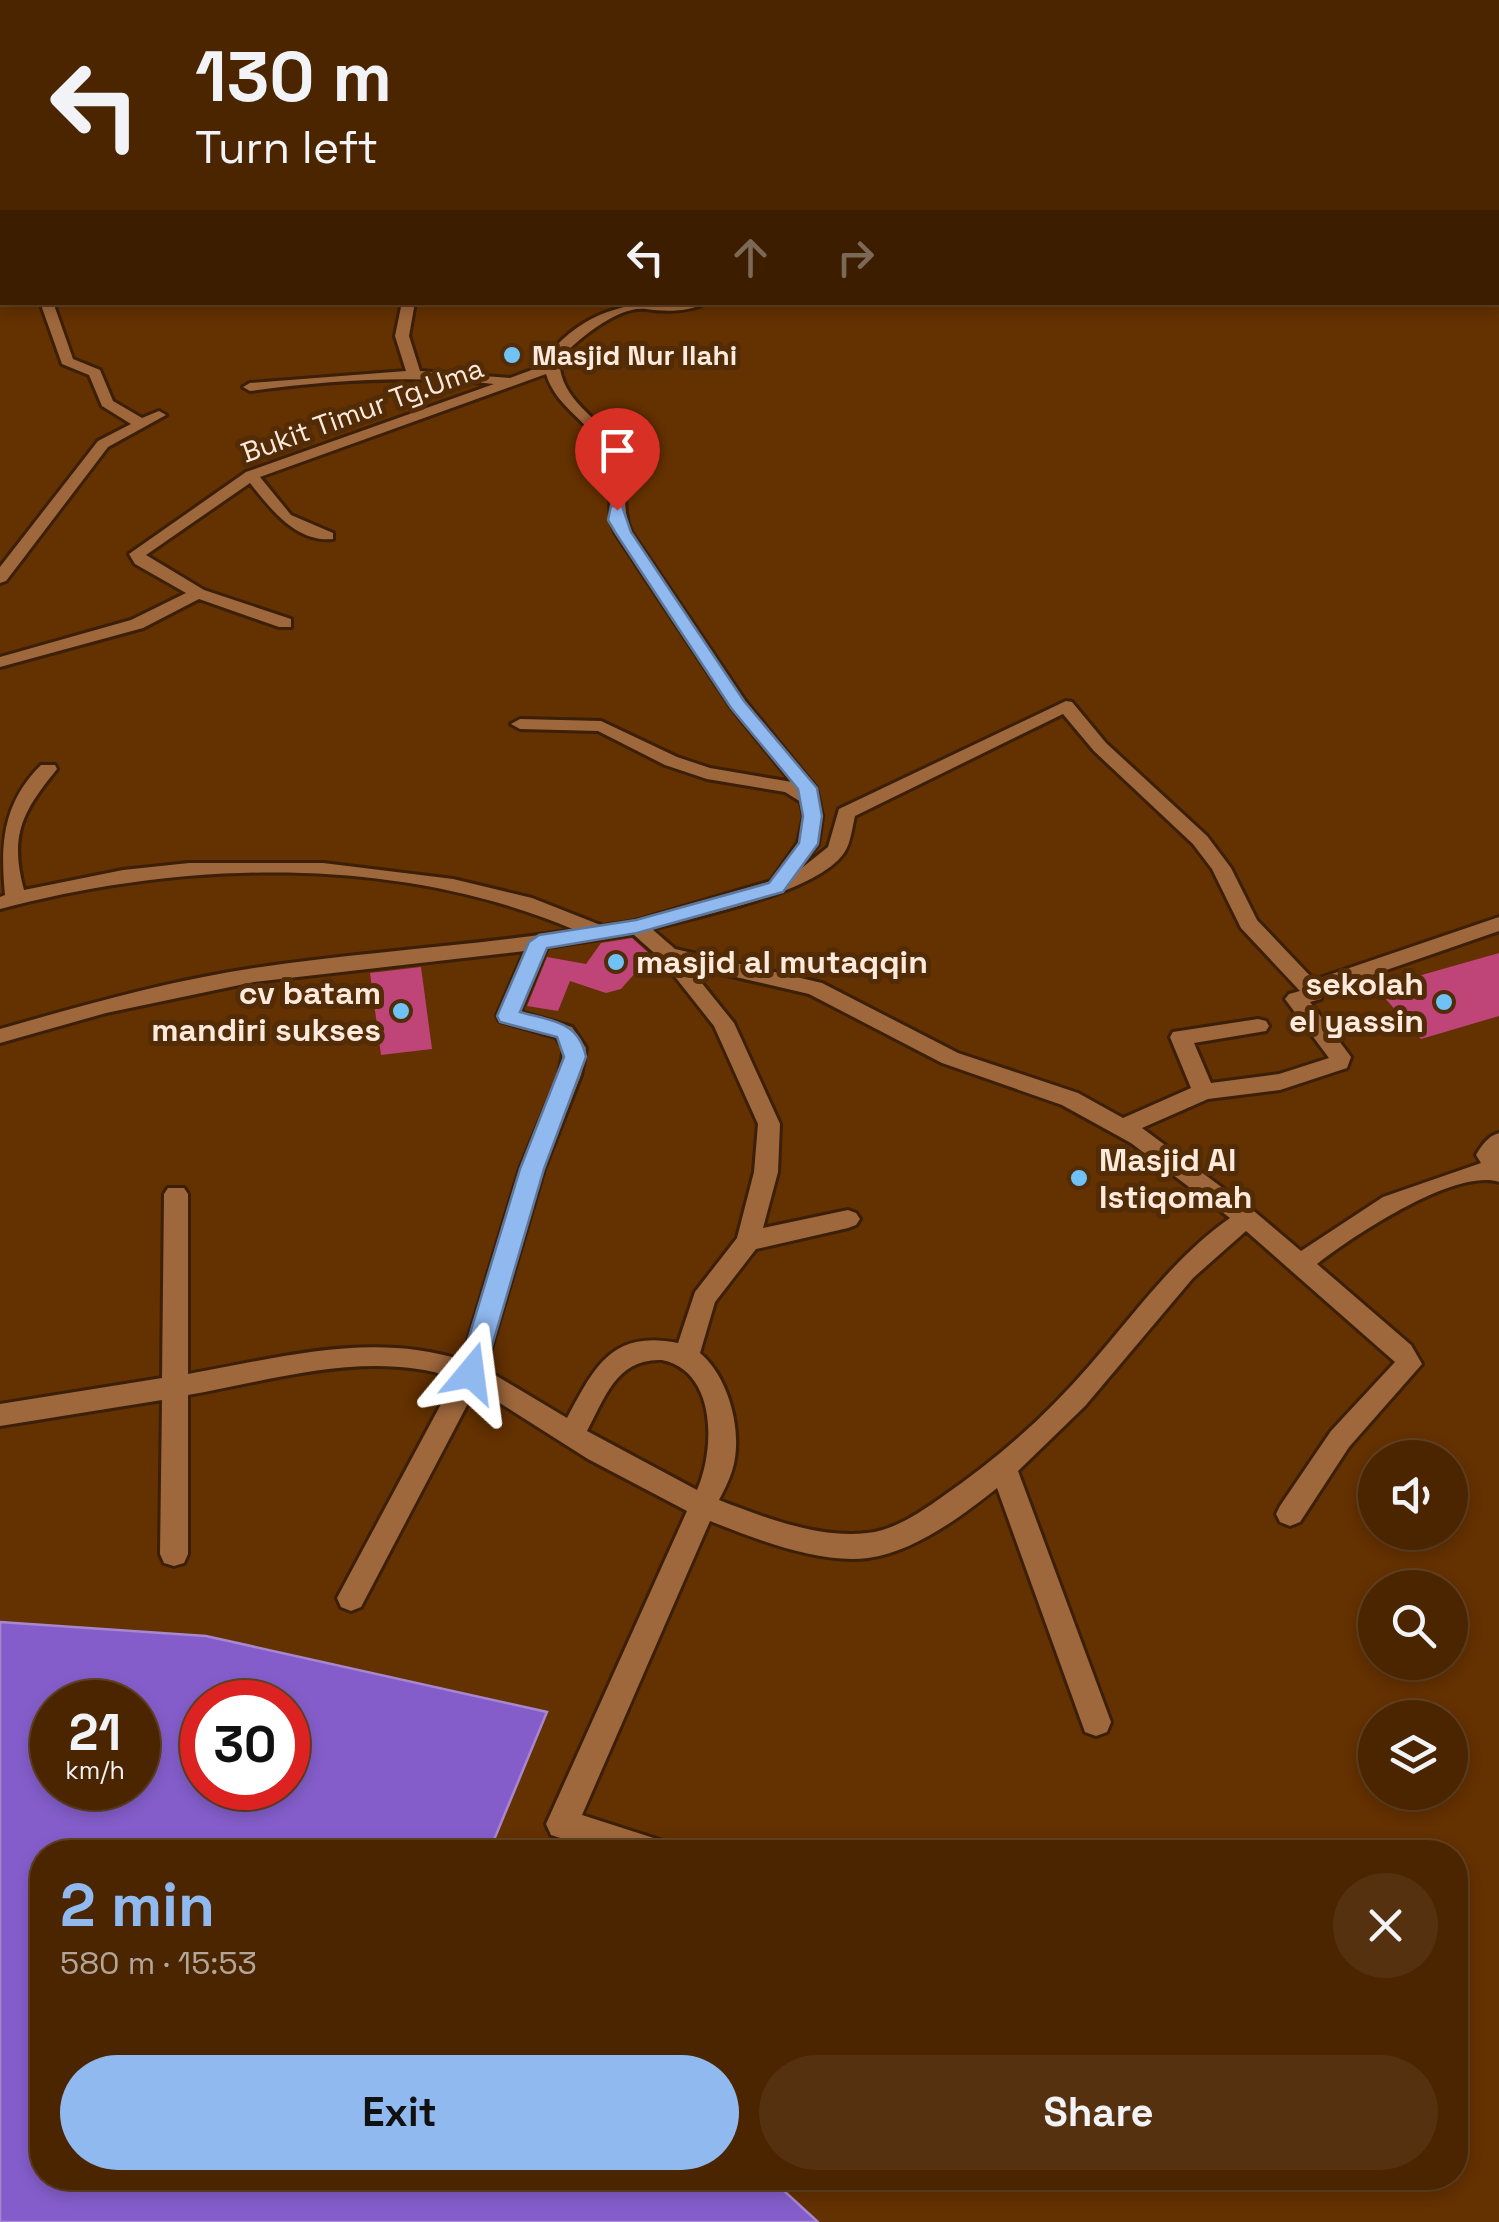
<!DOCTYPE html>
<html lang="en">
<head>
<meta charset="utf-8">
<style>
  :root { --surface:#4b2500; --page:#55310f; --text:#f1f3f6; --muted:#b2a599; --line:#624222; --accent:#90b9f0 }
  body { margin:0; font-family:"Space Grotesk",sans-serif; background:var(--page); color:var(--text); height:100vh; display:flex; flex-direction:column; font-size:38px; white-space:nowrap }
  * { box-sizing:border-box; margin:0 }
  p { font-size:32px; color:var(--muted) }
  .icon { flex:none; width:55px; height:55px; fill:none; stroke:currentColor; stroke-width:2; stroke-linecap:round; stroke-linejoin:round }
  .map { position:relative; flex:1; overflow:hidden }
  .side { position:absolute; left:30px; top:1840px; width:1438px; height:350px; display:flex; flex-direction:column; background:var(--surface); border-radius:40px; box-shadow:0 5px 15px #0003,0 0 0 2px var(--line) }
  .side>* { flex:none }
  .banner { position:absolute; left:0px; top:0px; width:1500px; height:305px; box-shadow:0 5px 15px #0003,0 0 0 2px var(--line); background:#4b2500; color:var(--text); overflow:hidden }
  .controls { position:absolute; left:1358px; top:1440px; display:grid; gap:20px }
  .controls a { display:grid; place-items:center; width:110px; height:110px; border-radius:50%; background:var(--surface); box-shadow:0 5px 15px #0003,0 0 0 2px var(--line); font-size:50px }
  .speed { position:absolute; left:30px; top:1680px; display:flex; gap:20px; font-size:50px; font-weight:700; text-align:center }
  .speed>* { display:grid; place-content:center; width:130px; height:130px; border-radius:50%; background:var(--surface); box-shadow:0 5px 15px #0003,0 0 0 2px var(--line); line-height:1 }
  .speed small { font-size:25px; font-weight:400 }
  .speed .limit { border:15px solid #d22; background:#fff; color:#111 }
  .pin { position:absolute; display:grid; place-items:center; width:85px; height:85px; color:#fff; margin:-102px -42px; border-radius:50% 50% 50% 0; rotate:-45deg; box-shadow:0 0 10px #0007 }
  .pin .icon { rotate:45deg }
  .me { position:absolute; width:110px; margin:-55px; rotate:16deg; stroke-linejoin:round; filter:drop-shadow(0 0 8px #0008) }
  .turn { display:flex; align-items:center; gap:35px; height:210px; padding:0 30px; font-size:45px }
  .turn .icon { width:130px; height:130px; stroke-width:2.5 }
  .turn b { display:block; font-size:70px; line-height:85px }
  .lanes { display:flex; align-items:center; height:95px; padding:0 30px; background:#0003; justify-content:center; gap:50px; direction:ltr }
  .lanes .off { opacity:.35 }
  .round { display:grid; place-items:center; flex:none; width:105px; height:105px; border-radius:52px; background:var(--page) }
  .summary { display:flex; align-items:center; justify-content:space-between; height:170px; padding:0 30px }
  h1 { font-size:60px; font-weight:600; line-height:75px; color:var(--accent) }
  .cta { display:flex; gap:20px; margin-top:auto; padding:20px 30px }
  .cta a { flex:1; height:115px; border-radius:60px; background:var(--accent); color:#111; font-size:40px; font-weight:600; line-height:115px; text-align:center }
  .cta a+a { background:var(--page); color:var(--text) }
  .map>svg:first-child { display:block }
  .water { fill:#845dca; stroke:#a887cf; stroke-width:2.5; fill-rule:evenodd }
  .lines { fill:none; stroke-linecap:round; stroke-linejoin:round }
  .river { fill:#845dca; fill-rule:evenodd }
  .building { fill:#bf4579 }
  .minor-casing { stroke:#3b1f08; stroke-width:6 }
  .highway-casing { stroke:#3b1f08; stroke-width:5 }
  .minor { fill:#9f673c; fill-rule:evenodd }
  .highway { fill:#e29f6d; fill-rule:evenodd }
  .route { fill:#90b9f0; stroke:#5e789c; stroke-width:2.5 }
  .poi-dot { fill:#70c2f4; stroke:#522b07; stroke-width:4 }
  .labels { text-anchor:middle; stroke-width:10; stroke-linejoin:round; paint-order:stroke }
  .far-poi-label { font-size:28px; font-weight:bold; fill:#fdeadc; stroke:#522b07; text-anchor:start }
  .far-street-label { font-size:28px; fill:#fdeadc; stroke:#522b07 }
  .poi-label { font-size:32px; font-weight:bold; fill:#fdeadc; stroke:#522b07; text-anchor:start }
</style>
</head>
<body>
<div class="map">
<svg width="1499" height="2222" viewBox="0 0 1499 2222">
  <rect width="100%" height="100%" fill="#643100"/>
  <path class="water" d="M0 1622 206 1636 547 1712 489 1852H42V2178H770L818 2222H0ZM52 1702H138V1788H52ZM202 1702H288V1788H202Z"/>
  <g class="lines">
    <rect class="river" x="0" y="193" width="2" height="12"/>
  </g>
  <g class="building">
    <path d="M632 938 651 955 621 989 606 993 570 981 558 1011 527 1006 547 957 586 964 601 943Z"/>
    <path d="M1499 953V1016L1421 1039 1376 988Z"/>
    <path d="M421 967 432 1049 381 1055 370 973Z"/>
  </g>
  <g class="lines">
    <defs>
      <g id="minor">
        <path d="M369 0H379V2H370Z"/>
        <path d="M528 0H600L602 2H527Z"/>
        <path d="M1288 0H1304L1305 1 1292 2Z"/>
        <path d="M1499 17V25H1498V18Z"/>
        <rect x="1498" y="191" width="1" height="7"/>
        <path d="M40 302H53L73 359 100 370 113 401 142 418 159 411 166 415 108 447 6 581 0 583V567L98 441 131 424 102 406 89 375 62 364Z"/>
        <path d="M402 302H415L409 336 420 371 510 378 545 365C546 354 554 348 562 340 606 299 655 302 708 302 690 312 666 312 646 309 619 305 576 340 559 360 561 403 598 414 617 448 632 475 619 505 631 532L745 701 816 788 822 816 818 844 798 871 828 847 839 809 1066 701 1072 702 1106 743 1207 836 1231 868 1257 920 1314 980 1499 917V931L1323 992 1321 999 1310 1002 1351 1057 1347 1068 1280 1090 1208 1099 1142 1128 1255 1212 1301 1251 1383 1197 1481 1163 1476 1155C1482 1145 1488 1136 1499 1133V1182C1455 1168 1353 1236 1317 1264L1411 1345 1422 1364 1349 1447 1300 1522 1290 1526 1280 1522 1276 1514 1280 1506 1331 1431 1395 1362 1246 1231 1193 1278 1085 1406 1018 1471 1111 1722 1107 1732 1096 1736 1085 1732 997 1488C962 1516 914 1552 868 1558 818 1564 756 1539 710 1521L582 1815 663 1841 668 1852H604L551 1835 546 1824 687 1511 588 1459 476 1388 361 1607 351 1611 341 1607 337 1598 455 1378C369 1349 274 1380 188 1395V1554L184 1563 174 1566 164 1563 160 1554 162 1400 0 1426V1404L162 1378 164 1194 168 1188H184L188 1194V1374C279 1358 371 1331 462 1360L520 1169 559 1075 564 1049 556 1037 500 1021 497 1016 525 951 254 982 106 1013 0 1043V1029C84 1005 168 981 254 968 361 952 469 946 575 930 396 854 186 860 0 909V897L5 895C0 843 3 803 41 765H55L57 769C23 811 9 834 24 890L123 870 189 863H323L453 879 532 898 603 926 636 921 771 881 798 843 804 816 801 802 785 792 707 779 665 765 598 731 520 729 511 724 520 719 601 721 677 757 710 768 792 782 732 708 615 532C604 505 617 475 602 448 587 419 556 407 546 374L260 477 291 515 333 533V539C296 543 270 508 250 483L146 555 204 590 291 619V627H279L199 599 143 628 0 667V657L131 620 186 593 135 564 129 554 246 472 494 384C412 375 331 380 250 391L243 387 250 383 406 371 395 336ZM1063 714 1094 751 1193 844 1212 869 1241 928 1300 991 1289 994 1285 999 1329 1058 1279 1074 1211 1083 1194 1043 1266 1031 1269 1026 1266 1021 1258 1019 1173 1032 1170 1037 1191 1088 1123 1118 1078 1093 958 1053 822 983 675 949 652 929C701 915 816 893 844 853 851 843 852 828 855 816ZM633 934 661 959 714 1026 758 1124 754 1172 737 1238 695 1292 678 1343C612 1330 595 1366 567 1418L485 1369 544 1169 581 1075 586 1048 572 1027 520 1012 547 947ZM688 966 809 994 942 1063 1062 1105 1131 1143 1230 1218C1173 1258 1134 1315 1089 1366 1046 1416 996 1460 942 1497 921 1512 893 1531 867 1533 819 1539 763 1517 719 1500 724 1490 729 1481 732 1471 744 1434 729 1377 700 1353L715 1302 756 1249 848 1228 856 1225 860 1219 856 1213 848 1210 763 1228 778 1172 780 1124 734 1023ZM662 1360C717 1371 715 1450 697 1490L587 1431C605 1397 617 1358 662 1360Z"/>
      </g>
      <g id="highway">
        <rect x="0" y="92" width="2" height="8"/>
        <rect x="1498" y="126" width="1" height="8"/>
      </g>
    </defs>
    <use href="#minor" class="minor-casing"/>
    <use href="#highway" class="highway-casing"/>
    <use href="#minor" class="minor"/>
    <use href="#highway" class="highway"/>
  </g>
  <path class="route" d="M611 506H622L631 532 744 701 817 788 822 816 818 844 783 892 637 933 547 948 520 1012C552 1021 579 1021 586 1057L544 1169 484 1373 471 1383 458 1373 520 1169 564 1057 557 1037 500 1022 497 1016 529 942 539 935 636 920 769 883 799 843 803 816 798 789 731 708 615 532 608 520Z"/>
  <g class="poi-dot">
    <circle cx="512" cy="355" r="10"/>
    <circle cx="616" cy="962" r="10"/>
    <circle cx="1444" cy="1002" r="10"/>
    <circle cx="401" cy="1011" r="10"/>
    <circle cx="1079" cy="1178" r="10"/>
  </g>
  <g class="labels">
    <g class="far-poi-label">
      <text x="532" y="365">Masjid Nur Ilahi</text>
    </g>
    <g class="far-street-label">
      <text transform="translate(362 410) rotate(-20)" y="10">Bukit Timur Tg.Uma</text>
    </g>
    <g class="poi-label">
      <text x="636" y="973">masjid al mutaqqin</text>
      <text x="1424" y="995" text-anchor="end">sekolah<tspan x="1424" dy="37">el yassin</tspan></text>
      <text x="381" y="1004" text-anchor="end">cv batam<tspan x="381" dy="37">mandiri sukses</tspan></text>
      <text x="1099" y="1171">Masjid Al<tspan x="1099" dy="37">Istiqomah</tspan></text>
    </g>
  </g>
</svg>
<div class="controls">
<a><svg class="icon" aria-label="sound" viewBox="0 0 24 24"><path d="M4 9h4l5-4v14l-5-4H4zM17 9q2 3 0 6"/></svg></a>
<a><svg class="icon" aria-label="search" viewBox="0 0 24 24"><circle cx="10" cy="10" r="6"/><path d="M15 15l6 6"/></svg></a>
<a><svg class="icon" aria-label="layers" viewBox="0 0 24 24"><path d="M12 4l9 5-9 5-9-5zM3 14l9 5 9-5"/></svg></a>
</div>
<div class="speed"><div>21<small>km/h</small></div><div class="limit">30</div></div>
<div class="pin" style="left:617px;top:510px;background:#d93025"><svg class="icon" aria-label="arrive" viewBox="0 0 24 24"><path d="M6 21V4h12l-3 4 3 4H6"/></svg></div>
<svg class="me" style="left:471px;top:1373px" viewBox="-20 -20 40 40"><path d="M0-17L14 15 0 8-14 15z" fill="#90b9f0" stroke="#fff" stroke-width="4"/></svg>
<div class="banner">
<div class="turn"><svg class="icon" aria-label="left" viewBox="0 0 24 24"><path d="M17 20v-9H6M10 6l-5 5 5 5"/></svg><div><b>130 m</b>Turn left</div></div>
<div class="lanes"><svg class="icon" aria-label="left" viewBox="0 0 24 24"><path d="M17 20v-9H6M10 6l-5 5 5 5"/></svg><svg class="icon off" aria-label="ahead" viewBox="0 0 24 24"><path d="M12 20V5M6 11l6-6 6 6"/></svg><svg class="icon off" aria-label="right" viewBox="0 0 24 24"><path d="M7 20v-9h11M14 6l5 5-5 5"/></svg></div>
</div>
<section class="side">
<div class="summary"><div><h1>2 min</h1><p>580 m · 15:53</p></div><a class="round"><svg class="icon" aria-label="close" viewBox="0 0 24 24"><path d="M6 6l12 12M18 6L6 18"/></svg></a></div>
<div class="cta"><a>Exit</a><a>Share</a></div>
</section>
</div>
</body>
</html>
